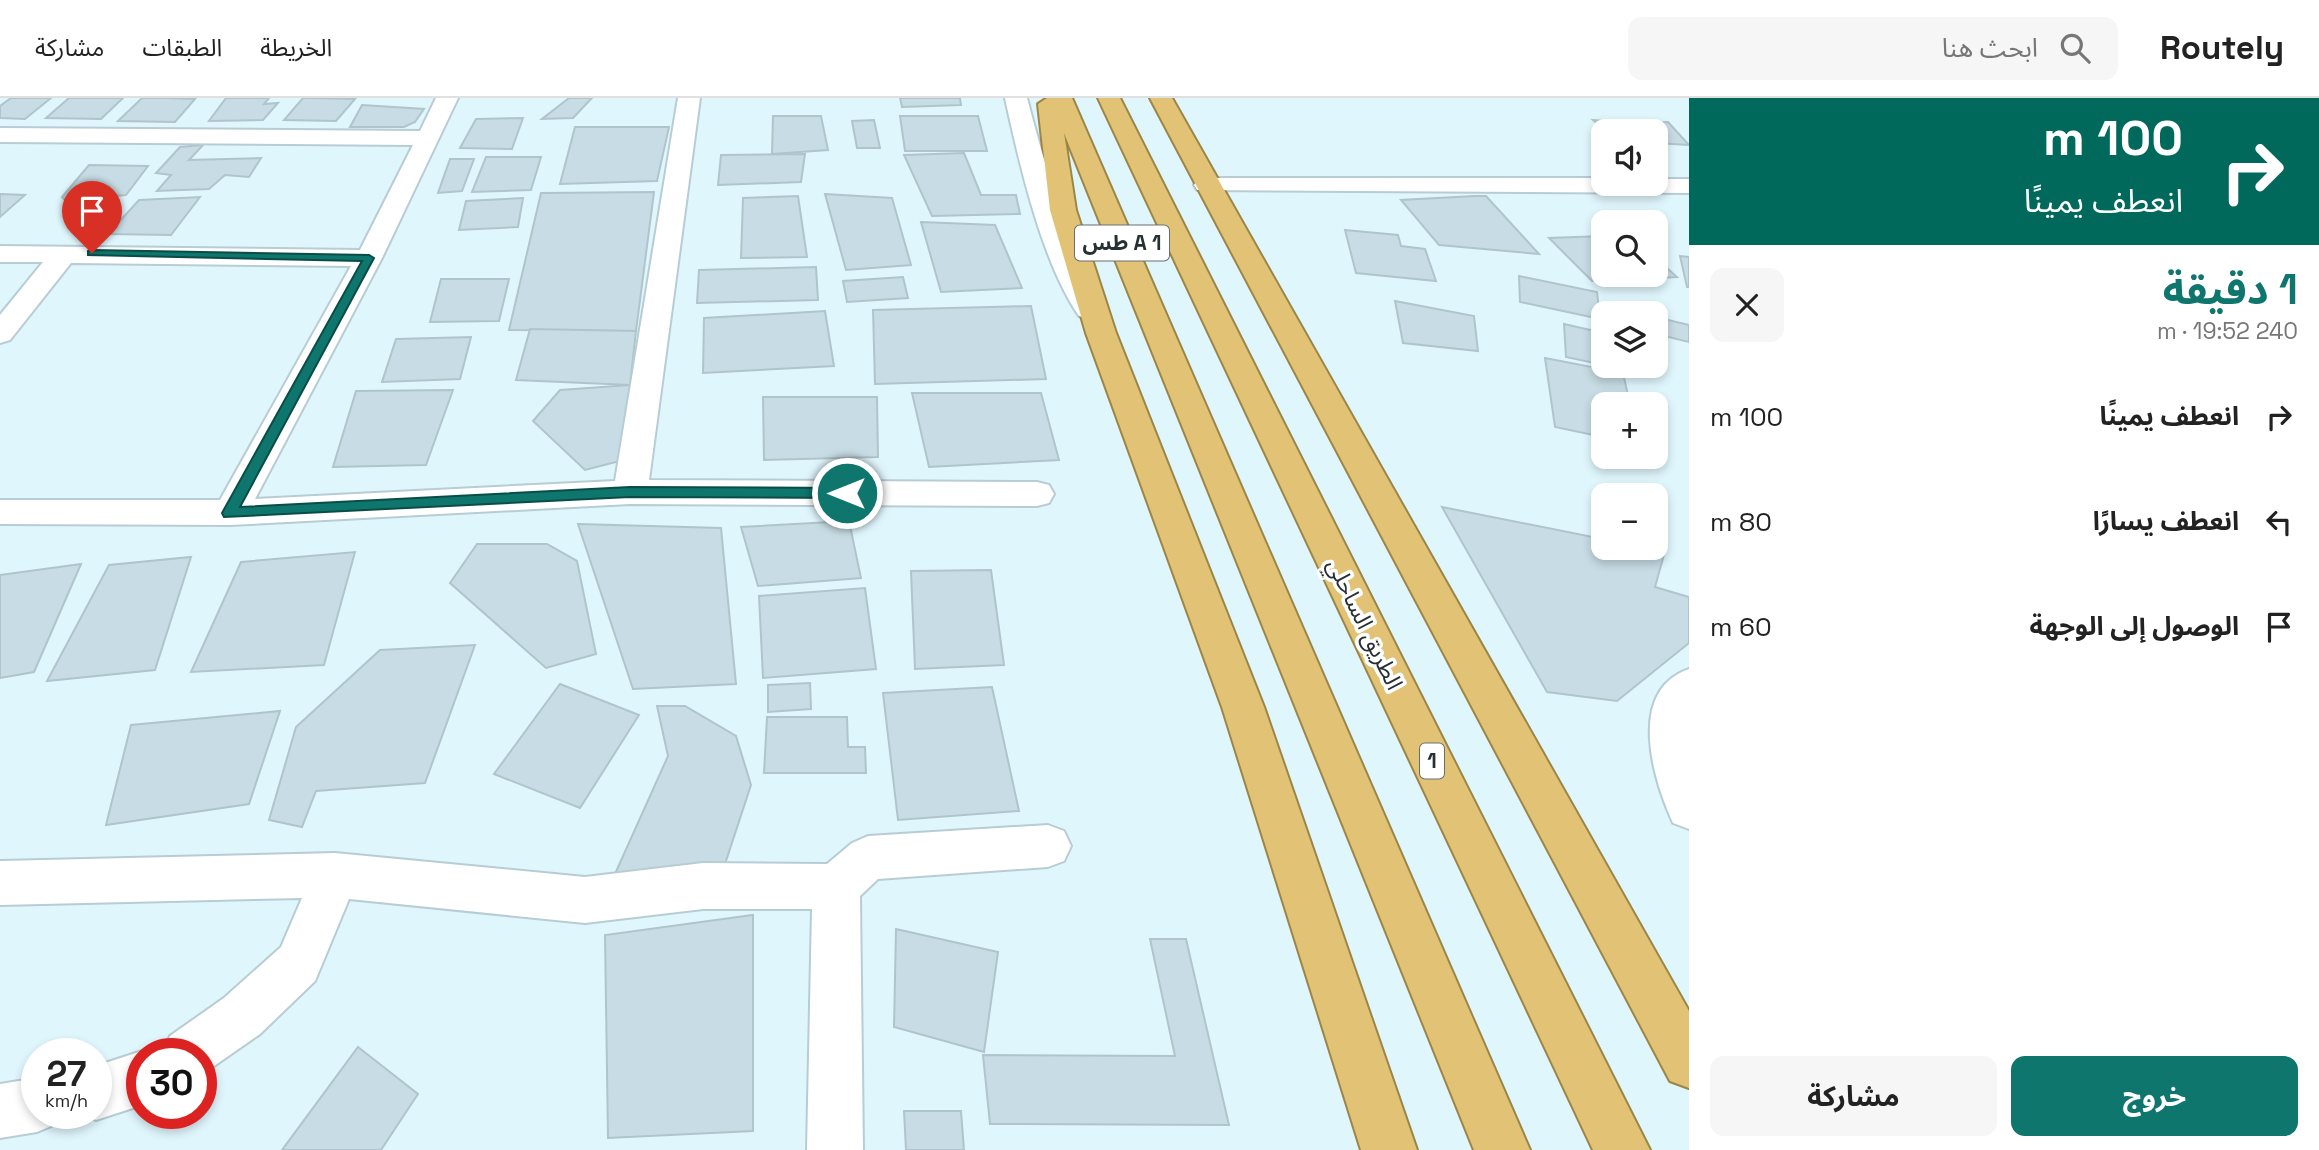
<!DOCTYPE html>
<html lang="ar">
<head>
<meta charset="utf-8">
<style>
  :root { --surface:#fff; --page:#f6f6f6; --text:#222; --muted:#767676; --line:#e0e0e0; --accent:#0f766e }
  body { margin:0; font-family:"Space Grotesk","Noto Sans Arabic",sans-serif; background:var(--page); color:var(--text); direction:rtl; height:100vh; display:flex; flex-direction:column; font-size:26px; white-space:nowrap }
  * { box-sizing:border-box; margin:0 }
  p { font-size:23px; color:var(--muted) }
  .icon { flex:none; width:38px; height:38px; fill:none; stroke:currentColor; stroke-width:2; stroke-linecap:round; stroke-linejoin:round }
  .map { position:relative; flex:1; overflow:hidden; direction:ltr }
  .drawer { display:flex; flex-direction:column; background:var(--surface); width:630px }
  .drawer>* { flex:none }
  .hud { background:#00695c; color:#fff; overflow:hidden }
  .tools { position:absolute; left:1591px; top:21px; display:grid; gap:14px }
  .tools a { display:grid; place-items:center; width:77px; height:77px; border-radius:14px; background:var(--surface); box-shadow:0 4px 10px #0003; font-size:35px }
  .speed { position:absolute; left:21px; top:940px; display:flex; gap:14px; font-size:35px; font-weight:700; text-align:center }
  .speed>* { display:grid; place-content:center; width:91px; height:91px; border-radius:50%; background:var(--surface); box-shadow:0 4px 10px #0003; line-height:1 }
  .speed small { font-size:18px; font-weight:400 }
  .speed .limit { border:10px solid #d22; background:#fff; color:#111 }
  .pin { position:absolute; display:grid; place-items:center; width:60px; height:60px; color:#fff; margin:-72px -30px; border-radius:50% 50% 50% 0; rotate:-45deg; box-shadow:0 0 7px #0007 }
  .pin .icon { rotate:45deg }
  .me { position:absolute; width:77px; margin:-38px; rotate:270deg; stroke-linejoin:round; filter:drop-shadow(0 0 5px #0008) }
  .turn { display:flex; align-items:center; gap:24px; height:147px; padding:0 21px; font-size:32px }
  .turn .icon { width:91px; height:91px; stroke-width:2.5 }
  .turn b { display:block; font-size:49px; line-height:60px }
  .round { display:grid; place-items:center; flex:none; width:74px; height:74px; border-radius:14px; background:var(--page) }
  .overview { display:flex; align-items:center; justify-content:space-between; height:119px; padding:0 21px }
  h1 { font-size:42px; font-weight:700; line-height:52px; color:var(--accent) }
  .primary-button { display:flex; gap:14px; margin-top:auto; padding:14px 21px }
  .primary-button a { flex:1; height:80px; border-radius:14px; background:var(--accent); color:#fff; font-size:28px; font-weight:700; line-height:80px; text-align:center }
  .primary-button a+a { background:var(--page); color:var(--text) }
  ul { padding:0; list-style:none }
  li { display:flex; align-items:center; gap:21px; height:105px; padding:0 21px }
  li div { flex:1 }
  li b { display:block; font-size:26px }
  li em { font-style:normal }
  header { display:flex; align-items:center; gap:42px; box-sizing:border-box; height:98px; padding:0 35px; background:var(--surface); border-bottom:2px solid var(--line) }
  header strong { font-size:33px }
  nav { display:flex; gap:38px; margin-inline-start:auto; font-size:24px }
  .search { width:490px; height:63px; background:var(--page); display:flex; align-items:center; gap:18px; box-sizing:border-box; padding:0 24px; border-radius:14px; color:var(--muted); font-size:26px }
  main { display:flex; flex:1; min-height:0 }
  .map>svg:first-child { display:block }
  .building { fill:#c7dce4; stroke:#b0c4cb; stroke-width:2 }
  .lines { fill:none; stroke-linecap:round; stroke-linejoin:round }
  .minor-casing { stroke:#b8ccd4; stroke-width:4 }
  .tertiary-casing { stroke:#b8ccd4; stroke-width:4 }
  .trunk-casing { stroke:#9b8648; stroke-width:4 }
  .minor { fill:#fff; fill-rule:evenodd }
  .tertiary { fill:#fff; fill-rule:evenodd }
  .trunk { fill:#e2c376; fill-rule:evenodd }
  .route { fill:#0f766e; stroke:#0a4d48; stroke-width:2 }
  .labels { text-anchor:middle; stroke-width:7; stroke-linejoin:round; paint-order:stroke }
  .shield { fill:#fff; stroke:#686e70; stroke-width:2 }
  .shield-label { font-size:21px; font-weight:bold; fill:#273032 }
  .street-label { font-size:23px; fill:#273032; stroke:#fff }
</style>
</head>
<body>
<header>
<strong>Routely</strong>
<div class="search"><svg class="icon" aria-label="search" viewBox="0 0 24 24"><circle cx="10" cy="10" r="6"/><path d="M15 15l6 6"/></svg>ابحث هنا</div>
<nav><a>الخريطة</a><a>الطبقات</a><a>مشاركة</a></nav>
</header>
<main>
<section class="drawer">
<div class="hud">
<div class="turn"><svg class="icon" aria-label="right" viewBox="0 0 24 24"><path d="M7 20v-9h11M14 6l5 5-5 5"/></svg><div><b>100 m</b>انعطف يمينًا</div></div>
</div>
<div class="overview"><div><h1>1 دقيقة</h1><p>240 m · 19:52</p></div><a class="round"><svg class="icon" aria-label="close" viewBox="0 0 24 24"><path d="M6 6l12 12M18 6L6 18"/></svg></a></div>
<ul>
<li><svg class="icon" aria-label="right" viewBox="0 0 24 24"><path d="M7 20v-9h11M14 6l5 5-5 5"/></svg><div><b>انعطف يمينًا</b></div><em>100 m</em></li>
<li><svg class="icon" aria-label="left" viewBox="0 0 24 24"><path d="M17 20v-9H6M10 6l-5 5 5 5"/></svg><div><b>انعطف يسارًا</b></div><em>80 m</em></li>
<li><svg class="icon" aria-label="arrive" viewBox="0 0 24 24"><path d="M6 21V4h12l-3 4 3 4H6"/></svg><div><b>الوصول إلى الوجهة</b></div><em>60 m</em></li>
</ul>
<div class="primary-button"><a>خروج</a><a>مشاركة</a></div>
</section>
<div class="map">
<svg width="1689" height="1052" viewBox="0 0 1689 1052">
  <rect width="100%" height="100%" fill="#e0f6fd"/>
  <g class="building">
    <path d="M11 0H51L25 21 0 20V8Z"/>
    <path d="M69 0H123L101 21 46 20Z"/>
    <path d="M142 0H168L195 1 175 24 118 23Z"/>
    <path d="M226 0H269L264 6 278 5 263 22 209 23Z"/>
    <path d="M303 0H314L355 1 336 23 284 22Z"/>
    <path d="M569 0H592L573 20 542 21Z"/>
    <path d="M900 0H960L961 7 902 9Z"/>
    <path d="M362 7 424 11 415 24 404 29H350Z"/>
    <path d="M773 18H821L828 52 772 56Z"/>
    <path d="M900 18H978L987 53H905Z"/>
    <path d="M523 20 512 51 460 50 476 21Z"/>
    <path d="M874 22 880 50H857L852 23Z"/>
    <path d="M1593 22 1630 25 1639 33H1606Z"/>
    <path d="M1668 24 1689 47 1656 45V33H1639L1630 25Z"/>
    <path d="M575 29H669L657 83 560 86Z"/>
    <path d="M203 47 189 62 261 60 249 79 225 77 209 91 157 93 171 77 156 75 180 49Z"/>
    <path d="M964 55 981 97H1016L1020 116 932 118 904 57Z"/>
    <path d="M805 56 801 84 718 87 721 57Z"/>
    <path d="M486 59H541L531 92 472 94Z"/>
    <path d="M450 61H474L462 93 438 95Z"/>
    <path d="M89 67 148 68 126 97 94 100 90 106 70 107 62 99Z"/>
    <path d="M654 94 636 233 509 232 541 95Z"/>
    <path d="M0 96 25 97 0 119Z"/>
    <path d="M825 96 892 100 911 167 846 172Z"/>
    <path d="M798 98 807 159 741 160 743 100Z"/>
    <path d="M1475 98H1486L1539 156 1439 147 1401 102Z"/>
    <path d="M200 99 171 137 108 136 139 102Z"/>
    <path d="M523 100 518 129 459 132 466 103Z"/>
    <path d="M921 124 995 127 1022 190 941 194Z"/>
    <path d="M1345 132 1398 137 1401 148 1425 151 1436 183 1356 175Z"/>
    <path d="M1603 138V177H1656V160L1677 179 1592 183 1549 140Z"/>
    <path d="M1680 158 1689 159V189H1687Z"/>
    <path d="M816 169 818 202 697 205 699 172Z"/>
    <path d="M1519 178 1597 194 1600 221 1520 204Z"/>
    <path d="M903 179 908 200 847 204 843 183Z"/>
    <path d="M441 181H509L499 223 430 224Z"/>
    <path d="M1395 203 1474 218 1478 253 1403 245Z"/>
    <path d="M1031 208 1046 281 875 286 873 212Z"/>
    <path d="M825 213 834 268 703 275 704 220Z"/>
    <path d="M1656 219 1689 227V244L1656 236Z"/>
    <path d="M1564 226 1595 233 1599 266 1566 259Z"/>
    <path d="M530 231 636 233 630 287 516 282Z"/>
    <path d="M471 239 460 281 382 284 396 241Z"/>
    <path d="M1545 260 1623 275 1630 306H1603V339L1555 329Z"/>
    <path d="M630 287 620 363 585 372 533 323 560 292Z"/>
    <path d="M453 292 426 367 333 369 356 293Z"/>
    <path d="M912 295H1041L1059 362 929 369Z"/>
    <path d="M763 299H877L878 359 764 362Z"/>
    <path d="M1442 409 1603 441V450H1649L1665 453 1655 489 1689 499V545L1617 603 1547 594Z"/>
    <path d="M849 423 861 480 758 488 741 429Z"/>
    <path d="M578 426 721 430 736 586 633 591Z"/>
    <path d="M477 446H547L577 463 596 556 546 570 450 485Z"/>
    <path d="M355 454 324 567 191 574 241 464Z"/>
    <path d="M191 459 155 572 47 583 109 467Z"/>
    <path d="M81 466 34 574 0 580V477Z"/>
    <path d="M991 472 1004 567 915 571 911 473Z"/>
    <path d="M865 490 876 571 763 580 759 498Z"/>
    <path d="M475 547 425 685 316 693 302 729 269 722 296 629 380 552Z"/>
    <path d="M810 585 811 611 768 614V587Z"/>
    <path d="M560 586 639 617 580 710 494 676Z"/>
    <path d="M992 589 1019 713 898 722 883 595Z"/>
    <path d="M657 608H685L736 638 751 687 725 766 614 778 668 658Z"/>
    <path d="M280 613 249 706 106 727 131 627Z"/>
    <path d="M767 619H847L848 649H865L866 675H764Z"/>
    <path d="M753 817V1033L608 1040 605 837Z"/>
    <path d="M896 831 998 854 984 954 894 929Z"/>
    <path d="M1150 841H1186L1229 1027 990 1026 983 957 1175 958Z"/>
    <path d="M358 949 418 996 381 1052H282Z"/>
    <path d="M904 1013H961L964 1052H906Z"/>
  </g>
  <g class="lines">
    <defs>
      <g id="minor">
        <path d="M436 0H458L382 160 255 401 615 383 678 0H700L649 382 1037 384 1049 387 1054 396 1049 405 1037 408 630 406 230 427 0 426V402H220L351 168 71 165 10 242 0 245V217L43 164H0V148L360 152 413 47 0 44V30L420 33Z"/>
        <path d="M1206 80H1603V86H1656V81H1689V95L1197 92 1194 87 1197 82Z"/>
        <path d="M1689 571V731L1673 725C1653 681 1626 593 1689 571Z"/>
        <path d="M1048 727 1064 733 1071 748 1064 763 1048 769 878 781 860 798 863 1052H807L812 811H703L585 825 349 801 315 883 260 936 201 977V956H162L170 938 224 900 281 849 302 800 0 807V763L335 755 585 779 703 765 827 766 852 745 868 738Z"/>
        <path d="M142 953 147 956H142V1007L96 1022 80 1015H96V968Z"/>
        <path d="M37 980V1015H61L56 1026 37 1034 0 1040V986Z"/>
      </g>
      <path id="tertiary" d="M1005 0H1027C1046 74 1069 144 1103 212L1099 218 1089 221 1079 218C1042 165 1019 64 1005 0Z"/>
      <g id="trunk">
        <path d="M1047 0H1072L1530 1052H1474L1064 35 1076 112 1116 235 1264 609 1417 1052H1361L1222 609 1086 235 1050 112 1038 6Z"/>
        <path d="M1098 0H1120L1650 1052H1593Z"/>
        <path d="M1150 0H1172L1689 913V990L1670 983Z"/>
      </g>
    </defs>
    <use href="#minor" class="minor-casing"/>
    <use href="#tertiary" class="tertiary-casing"/>
    <use href="#trunk" class="trunk-casing"/>
    <use href="#minor" class="minor"/>
    <use href="#tertiary" class="tertiary"/>
    <use href="#trunk" class="trunk"/>
  </g>
  <path class="route" d="M92 152 369 157 374 160 240 409 630 389 847 390 854 395 847 400 630 399 224 419 222 415 362 163 88 157V153Z"/>
  <g class="labels">
    <g class="shield">
      <rect x="1075" y="127.5" width="94" height="35" rx="5"/>
      <rect x="1420" y="645.5" width="24" height="35" rx="5"/>
    </g>
    <g class="shield-label">
      <text x="1122" y="152">طس A 1</text>
      <text x="1432" y="670">1</text>
    </g>
    <g class="street-label">
      <text transform="translate(1365 526) rotate(64)" y="8">الطريق الساحلي</text>
    </g>
  </g>
</svg>
<div class="tools">
<a><svg class="icon" aria-label="sound" viewBox="0 0 24 24"><path d="M4 9h4l5-4v14l-5-4H4zM17 9q2 3 0 6"/></svg></a>
<a><svg class="icon" aria-label="search" viewBox="0 0 24 24"><circle cx="10" cy="10" r="6"/><path d="M15 15l6 6"/></svg></a>
<a><svg class="icon" aria-label="layers" viewBox="0 0 24 24"><path d="M12 4l9 5-9 5-9-5zM3 14l9 5 9-5"/></svg></a>
<a>+</a>
<a>−</a>
</div>
<div class="speed"><div>27<small>km/h</small></div><div class="limit">30</div></div>
<div class="pin" style="left:92px;top:155px;background:#d93025"><svg class="icon" aria-label="arrive" viewBox="0 0 24 24"><path d="M6 21V4h12l-3 4 3 4H6"/></svg></div>
<svg class="me" style="left:847px;top:395px" viewBox="-20 -20 40 40"><circle r="17" fill="#0f766e" stroke="#fff" stroke-width="3"/><path d="M0-11L8 9 0 5-8 9z" fill="#fff"/></svg>
</div>
</main>
</body>
</html>
